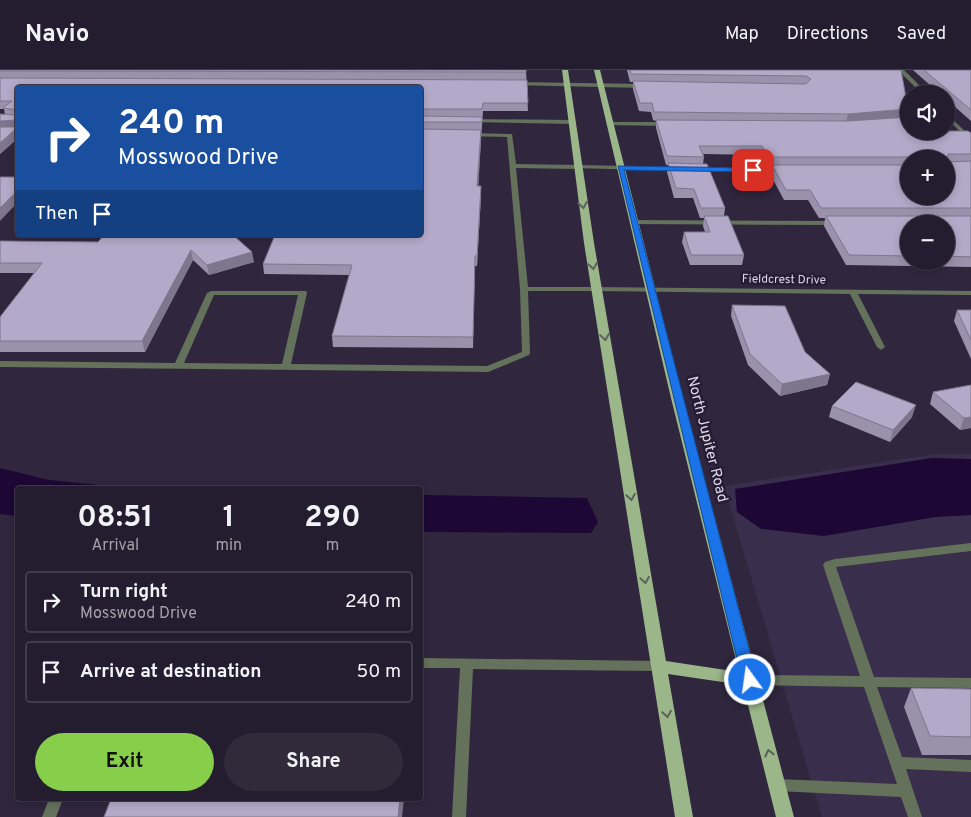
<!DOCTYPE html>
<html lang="en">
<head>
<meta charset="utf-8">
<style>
  :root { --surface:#241d2f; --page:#302a3b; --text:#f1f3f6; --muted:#a3a2aa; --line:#413b4b; --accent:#87cf4a }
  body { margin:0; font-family:Overpass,sans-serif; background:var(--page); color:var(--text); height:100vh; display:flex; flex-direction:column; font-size:19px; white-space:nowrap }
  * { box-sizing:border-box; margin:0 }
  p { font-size:16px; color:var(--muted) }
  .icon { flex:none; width:28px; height:28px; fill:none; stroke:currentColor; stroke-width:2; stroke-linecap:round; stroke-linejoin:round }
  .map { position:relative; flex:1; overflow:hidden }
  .sheet { position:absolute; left:15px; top:416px; width:408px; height:315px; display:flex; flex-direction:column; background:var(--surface); border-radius:5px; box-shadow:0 2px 8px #0003,0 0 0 1px var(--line) }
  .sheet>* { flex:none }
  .guide { position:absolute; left:15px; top:15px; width:408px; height:152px; border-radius:5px; box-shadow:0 2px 8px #0003,0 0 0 1px var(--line); background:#1a4fa0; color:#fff; overflow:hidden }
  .controls { position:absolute; left:900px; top:15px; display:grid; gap:10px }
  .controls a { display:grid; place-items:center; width:55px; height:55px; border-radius:50%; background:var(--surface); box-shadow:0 2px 8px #0003,0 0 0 1px var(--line); font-size:25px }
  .pin { position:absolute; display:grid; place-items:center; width:42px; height:42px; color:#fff; margin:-21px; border-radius:10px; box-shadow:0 2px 8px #0006 }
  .me { position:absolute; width:55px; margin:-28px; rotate:346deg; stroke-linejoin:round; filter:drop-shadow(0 0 4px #0008) }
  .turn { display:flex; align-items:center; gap:18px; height:105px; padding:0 20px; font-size:22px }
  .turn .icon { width:65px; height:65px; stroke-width:2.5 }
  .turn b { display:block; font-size:35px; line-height:42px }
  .then { display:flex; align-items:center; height:48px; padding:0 20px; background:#0003; gap:10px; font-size:19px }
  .eta { display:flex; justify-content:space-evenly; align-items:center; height:85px; text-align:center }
  .eta b { font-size:30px; font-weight:700; line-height:35px }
  .action { display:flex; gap:10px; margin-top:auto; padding:10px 20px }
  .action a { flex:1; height:58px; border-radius:30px; background:var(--accent); color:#111; font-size:20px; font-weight:700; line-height:58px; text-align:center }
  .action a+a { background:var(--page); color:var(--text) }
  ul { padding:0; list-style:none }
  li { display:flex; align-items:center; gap:15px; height:62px; margin:0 10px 8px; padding:0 10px; border:2px solid var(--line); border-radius:5px }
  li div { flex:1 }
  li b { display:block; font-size:19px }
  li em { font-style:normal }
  header { display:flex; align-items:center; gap:30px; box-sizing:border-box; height:70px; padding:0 25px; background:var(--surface); border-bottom:1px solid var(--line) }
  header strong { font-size:24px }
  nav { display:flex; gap:28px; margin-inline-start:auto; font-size:18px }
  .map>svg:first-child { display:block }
  .built { fill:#3a2e4d }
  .water { fill:#1d0734 }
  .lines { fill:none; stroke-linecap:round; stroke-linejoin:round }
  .lane { fill:#64715b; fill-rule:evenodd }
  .street { fill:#64715b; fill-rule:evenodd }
  .primary { fill:#9bb689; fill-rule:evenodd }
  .wall { fill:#9a91ac; fill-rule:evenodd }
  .shaded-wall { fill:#7d768c }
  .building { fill:#b3a9c8; stroke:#7d768c }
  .oneway { stroke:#5b625b }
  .route { fill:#1a73e8; stroke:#114b97 }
  .labels { text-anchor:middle; stroke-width:5; stroke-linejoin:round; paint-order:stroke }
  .far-street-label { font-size:12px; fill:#ded9e9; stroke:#261d35 }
  .street-label { font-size:15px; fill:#ded9e9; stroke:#261d35 }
</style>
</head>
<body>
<header>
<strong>Navio</strong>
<nav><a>Map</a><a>Directions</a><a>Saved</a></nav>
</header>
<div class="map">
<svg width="971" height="747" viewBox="0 0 971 747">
  <rect width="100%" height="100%" fill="#30273f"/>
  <path class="built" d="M936 384H971V747H822L724 416Z"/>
  <g class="water">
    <path d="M932 388 971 389V445L936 447 824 466 761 459 737 442 735 419Z"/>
    <path d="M0 398 49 410 140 419H18L17 446 0 444Z"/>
    <path d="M420 425 587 428 598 452 591 463 420 462Z"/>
  </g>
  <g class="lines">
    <g class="lane">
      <path d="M898 0H904L928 24H922Z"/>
      <path d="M946 43 971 67V72L946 48Z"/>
      <path d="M470 49 572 50 575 52 572 54 468 52 467 51Z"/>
      <path d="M609 52H668L671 54 668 56 607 55 606 54Z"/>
      <path d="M468 63 512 64 516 94 577 95 580 97 577 99 516 98 528 217H597L601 219 597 221H528L530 283 529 285 488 302 0 297V291L175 293 207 223 211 221H306L307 223 291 294 487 296 522 282 520 219 507 67 466 66 465 65ZM214 225H298L282 294 184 293Z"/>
      <path d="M630 150 837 151 841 153 837 155 633 154H630Z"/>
      <path d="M971 473V481L836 497 874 607 971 608V618L877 617 902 687 971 690V702L906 699 922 747H908L901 727 777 721 772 719 770 715 772 711 777 709 897 714 864 617 750 615 745 614 743 610 745 606 750 605 860 606 823 495 825 492 835 489Z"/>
      <path d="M420 588 659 591 664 592 665 596 664 600 659 601 473 599 466 747H452L460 598H420Z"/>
      <path d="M49 729H63L56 747H42Z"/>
    </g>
    <g class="street">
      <path d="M513 12 646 14 649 16 646 18 511 15 510 14Z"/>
      <path d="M577 95 681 97 684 99 681 101 575 98V96Z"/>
      <path d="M696 97 784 98 787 100 784 102 694 100 693 99Z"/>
      <path d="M594 217 971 221V225L858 224 885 277 881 280 877 277 850 224 597 221 593 219Z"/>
    </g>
    <path class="primary" d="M562 0H568L594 173 666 591 739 602 671 328 594 0H600L683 328 794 747H776L743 615 668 604 693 747H675L584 173Z"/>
  </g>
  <g class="wall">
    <path d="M0 0H526L528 41H483L478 116 481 125 477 196H475L473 278 333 277 332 266 349 205 264 204 263 194 420 165V18H18V68L0 84V44L5 45 4 39H0Z"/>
    <path d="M627 0H901L908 39 906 47 909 61 971 63V197L846 195 824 156 825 148H819L808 130H784L770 104 772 96H766L760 85 703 84 704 87 703 94 725 138 724 146 744 185 742 195H690L682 172 684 162H705L703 156 704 148H700L693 128H674L667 102 668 95H666L656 58V51L653 50 651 42 639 41 633 19V12H630ZM909 89H946L909 126ZM909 154H946V191H909Z"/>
    <path d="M913 0H971V51L946 29V24H940Z"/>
    <path d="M233 165 254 192 209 205 193 190 145 282H0V247L34 203H0V171L98 172Z"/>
    <path d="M732 235 805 282 830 304 827 315 780 326 748 295 731 246Z"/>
    <path d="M957 240H971V289L954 251Z"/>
    <path d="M971 315V358L960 360 930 334 933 322Z"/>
    <path d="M832 336 912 347 890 372 829 347Z"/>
    <path d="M911 618 971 619V685H922L904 637Z"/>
  </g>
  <g class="shaded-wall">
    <path d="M908 39 906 47 846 52 848 44Z"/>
    <path d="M16 50 18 56V68L0 84V51Z"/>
    <path d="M481 60V69L478 125 477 116Z"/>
    <path d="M481 116V125L477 196V186Z"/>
    <path d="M18 120V132L0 151V138Z"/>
    <path d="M191 180 193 190 145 282 142 271Z"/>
    <path d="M252 182 254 192 209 205 207 195Z"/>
    <path d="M830 304 827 315 780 326 782 314Z"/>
    <path d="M916 335 912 347 890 372 893 360Z"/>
    <path d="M971 347V358L960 360 964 348Z"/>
    <path d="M400 729H404L402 747H398Z"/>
  </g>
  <g class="building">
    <path d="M0 0H526V2L0 1Z"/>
    <path d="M630 0H901L908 39 848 44 654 42 652 33H640L633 11 806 14 811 9 806 6 631 4Z"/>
    <path d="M924 0H971V40Z"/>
    <path d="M0 8 527 10 528 33H483L482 39H420V18H18V40L3 38 12 31H0Z"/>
    <path d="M18 40V57L0 73V57H17L16 50 0 51V44L16 45Z"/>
    <path d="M420 46 482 47V52H420Z"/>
    <path d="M909 47V61H968L971 63V84H948L947 90 949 92 971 91V138H821L810 120H786L772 95H909V126H946V89H913L911 87H768L762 76H699L704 87 667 86 656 50 848 51Z"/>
    <path d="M420 59 481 60 477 116H481L477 186H475L473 267 332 266 352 195 263 194 275 165H420Z"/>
    <path d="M668 93 707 94 725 138H701L694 119 676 118Z"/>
    <path d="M0 107H18V120L0 138Z"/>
    <path d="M704 146H728L744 185H691L684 162H710Z"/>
    <path d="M826 146H971V187L946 186V154H909V186L849 185Z"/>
    <path d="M104 165H233L252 182 207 195 191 180 142 271H0V247L42 193H0V171L98 172Z"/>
    <path d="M732 235 785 236 805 282 830 304 782 314 750 284Z"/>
    <path d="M957 240H971V270Z"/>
    <path d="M856 312 916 335 893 360 832 336Z"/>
    <path d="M971 315V347L964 348 933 322Z"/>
    <path d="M911 618 971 619V667L930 666Z"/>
    <path d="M111 729H400L398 747H104Z"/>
  </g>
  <defs><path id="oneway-chevron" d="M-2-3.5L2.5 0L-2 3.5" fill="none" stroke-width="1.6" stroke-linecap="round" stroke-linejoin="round" transform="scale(1.25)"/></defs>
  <g class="oneway">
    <use href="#oneway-chevron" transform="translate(583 135) rotate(81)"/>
    <use href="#oneway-chevron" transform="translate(593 196) rotate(81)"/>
    <use href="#oneway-chevron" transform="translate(605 267) rotate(81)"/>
    <use href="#oneway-chevron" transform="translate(631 427) rotate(81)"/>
    <use href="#oneway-chevron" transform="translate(645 510) rotate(81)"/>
    <use href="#oneway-chevron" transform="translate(667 644) rotate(81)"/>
    <use href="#oneway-chevron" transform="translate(769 683) rotate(-104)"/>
  </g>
  <path class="route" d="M618 96 753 98 756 100 753 102 624 100 757 610 755 615H744L742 610Z"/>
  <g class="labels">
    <g class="far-street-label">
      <text transform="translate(784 209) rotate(1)" y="4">Fieldcrest Drive</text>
    </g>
    <g class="street-label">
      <text transform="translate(708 369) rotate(76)" y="5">North Jupiter Road</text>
    </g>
  </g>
</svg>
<div class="controls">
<a><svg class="icon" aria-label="sound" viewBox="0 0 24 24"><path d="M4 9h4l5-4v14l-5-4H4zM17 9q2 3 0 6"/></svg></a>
<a>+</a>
<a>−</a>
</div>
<div class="pin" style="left:753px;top:100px;background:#d93025"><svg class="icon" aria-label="arrive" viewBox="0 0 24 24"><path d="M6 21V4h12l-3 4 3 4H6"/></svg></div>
<svg class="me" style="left:750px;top:610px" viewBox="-20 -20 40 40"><circle r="17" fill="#1a73e8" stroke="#fff" stroke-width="3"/><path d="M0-11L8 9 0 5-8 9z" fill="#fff"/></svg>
<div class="guide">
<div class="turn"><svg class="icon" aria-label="right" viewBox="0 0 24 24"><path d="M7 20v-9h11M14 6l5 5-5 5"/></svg><div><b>240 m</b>Mosswood Drive</div></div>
<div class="then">Then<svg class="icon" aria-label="arrive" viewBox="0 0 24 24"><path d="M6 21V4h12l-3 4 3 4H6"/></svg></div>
</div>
<section class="sheet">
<div class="eta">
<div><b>08:51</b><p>Arrival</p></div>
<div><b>1</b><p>min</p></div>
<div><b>290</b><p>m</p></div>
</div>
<ul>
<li><svg class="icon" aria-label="right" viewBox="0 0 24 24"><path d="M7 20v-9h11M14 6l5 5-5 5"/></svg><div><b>Turn right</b><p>Mosswood Drive</p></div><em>240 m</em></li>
<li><svg class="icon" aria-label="arrive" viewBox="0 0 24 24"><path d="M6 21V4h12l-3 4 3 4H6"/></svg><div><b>Arrive at destination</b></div><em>50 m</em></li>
</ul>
<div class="action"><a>Exit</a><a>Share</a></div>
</section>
</div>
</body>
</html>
